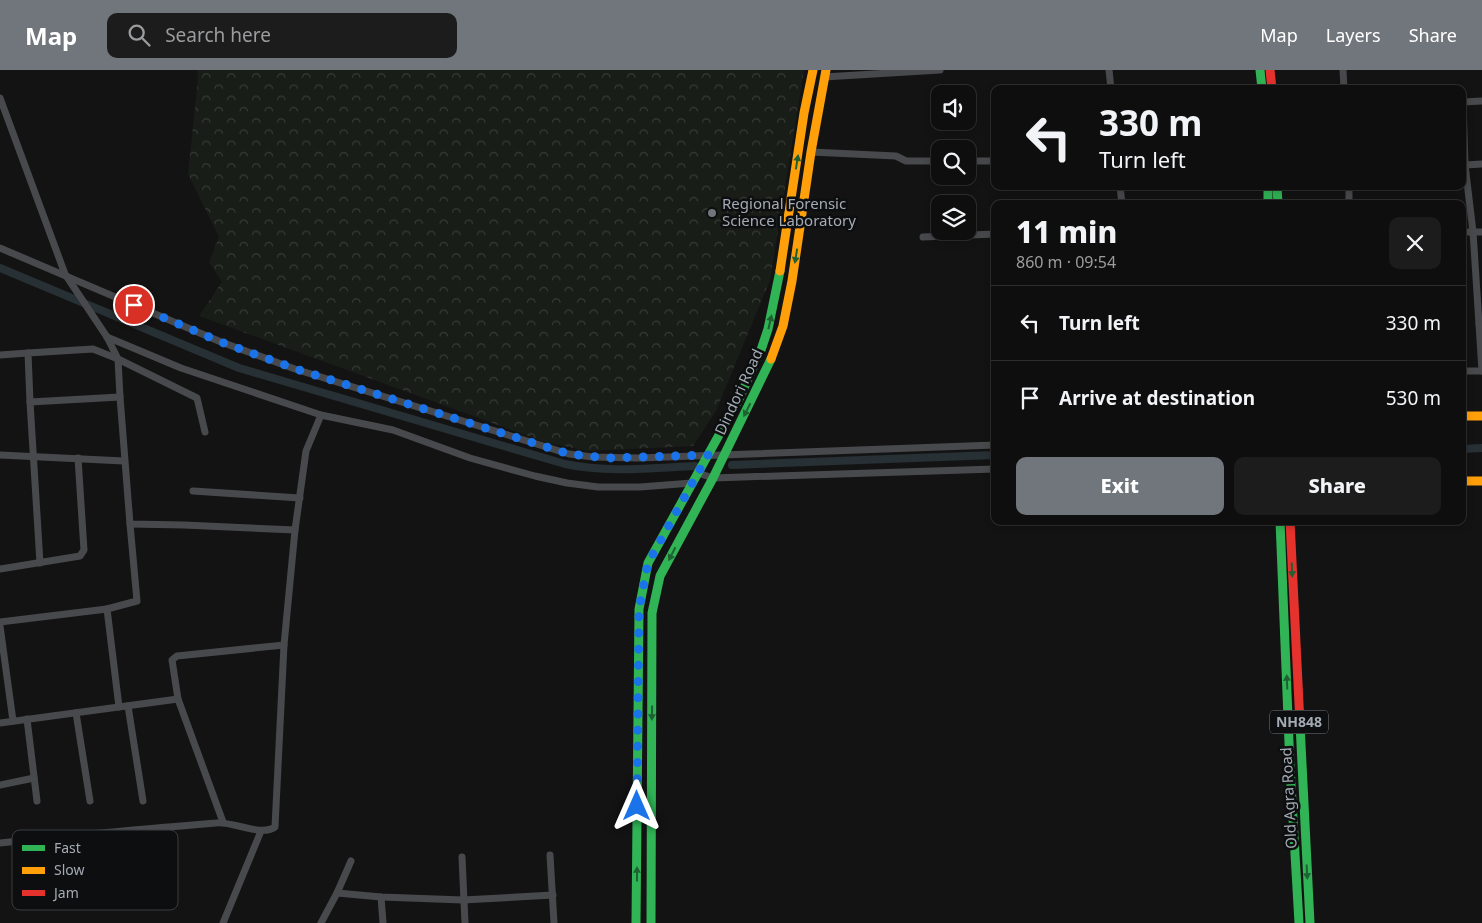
<!DOCTYPE html>
<html lang="en">
<head>
<meta charset="utf-8">
<style>
  :root { --surface:#0e0e0e; --page:#1c1c1c; --text:#f1f3f6; --muted:#9b9c9e; --line:#2e2e2e; --accent:#71767c }
  body { margin:0; font-family:"Noto Sans",sans-serif; background:var(--page); color:var(--text); height:100vh; display:flex; flex-direction:column; font-size:19px; white-space:nowrap }
  * { box-sizing:border-box; margin:0 }
  p { font-size:16px; color:var(--muted) }
  .icon { flex:none; width:28px; height:28px; fill:none; stroke:currentColor; stroke-width:2; stroke-linecap:round; stroke-linejoin:round }
  .map { position:relative; flex:1; overflow:hidden }
  .panel { position:absolute; left:991px; top:130px; width:475px; height:325px; display:flex; flex-direction:column; background:var(--surface); border-radius:10px; box-shadow:0 2px 8px #0003,0 0 0 1px var(--line) }
  .panel>* { flex:none }
  .banner { position:absolute; left:991px; top:15px; width:475px; height:105px; border-radius:10px; box-shadow:0 2px 8px #0003,0 0 0 1px var(--line); background:#0e0e0e; color:var(--text); overflow:hidden }
  .fabs { position:absolute; left:931px; top:15px; display:grid; gap:10px }
  .fabs a { display:grid; place-items:center; width:45px; height:45px; border-radius:10px; background:var(--surface); box-shadow:0 2px 8px #0003,0 0 0 1px var(--line); font-size:25px }
  .pin { position:absolute; display:grid; place-items:center; width:42px; height:42px; color:#fff; margin:-21px; border:2px solid #fff; border-radius:50%; box-shadow:0 1px 5px #0007 }
  .me { position:absolute; width:55px; margin:-28px; rotate:0deg; stroke-linejoin:round; filter:drop-shadow(0 0 4px #0008) }
  .turn { display:flex; align-items:center; gap:18px; height:105px; padding:0 25px; font-size:22px }
  .turn .icon { width:65px; height:65px; stroke-width:2.5 }
  .turn b { display:block; font-size:35px; line-height:42px }
  .round { display:grid; place-items:center; flex:none; width:52px; height:52px; border-radius:10px; background:var(--page) }
  .summary { display:flex; align-items:center; justify-content:space-between; height:85px; padding:0 25px }
  h1 { font-size:30px; font-weight:800; line-height:38px }
  .cta { display:flex; gap:10px; margin-top:auto; padding:10px 25px }
  .cta a { flex:1; height:58px; border-radius:10px; background:var(--accent); color:#fff; font-size:20px; font-weight:800; line-height:58px; text-align:center }
  .cta a+a { background:var(--page); color:var(--text) }
  ul { padding:0; list-style:none }
  li { display:flex; align-items:center; gap:15px; height:75px; padding:0 25px; border-top:1px solid var(--line) }
  li div { flex:1 }
  li b { display:block; font-size:19px }
  li em { font-style:normal }
  header { display:flex; align-items:center; gap:30px; box-sizing:border-box; height:70px; padding:0 25px; background:var(--accent); color:#fff }
  header strong { font-size:24px }
  nav { display:flex; gap:28px; margin-inline-start:auto; font-size:18px }
  .search { width:350px; height:45px; background:var(--page); display:flex; align-items:center; gap:12px; box-sizing:border-box; padding:0 18px; border-radius:10px; color:var(--muted); font-size:19px }
  .map>svg:first-child { display:block }
  .forest { fill:url(#forest-crowns) }
  .lines { fill:none; stroke-linecap:round; stroke-linejoin:round }
  .canal { stroke:#273034; stroke-width:8 }
  .street { stroke:#48494c; stroke-width:7 }
  .fast { stroke:#30b455; stroke-width:9 }
  .slow { stroke:#ff9f0a; stroke-width:9 }
  .jam { stroke:#e5322d; stroke-width:9 }
  .oneway { fill:#1e6132 }
  .route { stroke:#1a73e8; stroke-width:9; stroke-dasharray:0 16.2 }
  .poi-dot { fill:#71767c; stroke:#0d0e0f; stroke-width:2 }
  .labels { text-anchor:middle; stroke-width:5; stroke-linejoin:round; paint-order:stroke }
  .shield { fill:#0d0e0f; stroke:#777c82; stroke-width:1 }
  .shield-label { font-size:14px; font-weight:bold; fill:#a4abb4 }
  .poi-label { font-size:15px; fill:#a4abb4; stroke:#0d0e0f; text-anchor:start }
  .street-label { font-size:15px; fill:#a4abb4; stroke:#0d0e0f }
  .key { fill:#0d0e0f; stroke:#3a3d41; stroke-width:1 }
  .key-label { font-size:14px; fill:#a4abb4 }
</style>
</head>
<body>
<header>
<strong>Map</strong>
<div class="search"><svg class="icon" aria-label="search" viewBox="0 0 24 24"><circle cx="10" cy="10" r="6"/><path d="M15 15l6 6"/></svg>Search here</div>
<nav><a>Map</a><a>Layers</a><a>Share</a></nav>
</header>
<div class="map">
<svg width="1482" height="853" viewBox="0 0 1482 853">
  <defs>
    <pattern id="forest-crowns" width="20" height="18" patternUnits="userSpaceOnUse" patternTransform="scale(1.25)"><rect width="20" height="18" fill="#181d18"/><path d="M2 6a3 3 0 1 1 6 0M12 15a3 3 0 1 1 6 0" fill="none" stroke="#373b37"/></pattern>
  </defs>
  <rect width="100%" height="100%" fill="#131313"/>
  <path class="forest" d="M197 0H804L770 210 716 341 693 376 588 381 544 372 199 246 222 212 209 192 219 167 188 104 198 9Z"/>
  <g class="lines">
    <g class="canal">
      <path d="M0 198 239 298 565 394C607 403 652 398 695 396"/>
      <path d="M1462 379 1482 378"/>
      <path d="M732 395 995 385"/>
    </g>
    <g class="street">
      <path d="M1109 0 1111 19"/>
      <path d="M1343 0 1344 19"/>
      <path d="M824 7 940 0"/>
      <path d="M0 28 65 204 107 267 118 289 197 328 205 362"/>
      <path d="M1482 31 1463 32 1465 95 1482 94"/>
      <path d="M811 82 896 86 906 91H940"/>
      <path d="M968 91H995"/>
      <path d="M1462 95H1465L1473 162H1482"/>
      <path d="M1120 116 1122 134"/>
      <path d="M1349 116V134"/>
      <path d="M1462 162H1473L1479 254H1482"/>
      <path d="M923 167 995 164"/>
      <path d="M0 178 221 272 295 299 569 384 593 387 638 388 995 375"/>
      <path d="M1479 254 1482 301"/>
      <path d="M107 267 181 298 321 345"/>
      <path d="M0 285 28 283"/>
      <path d="M1462 301H1481"/>
      <path d="M30 332 28 283 93 279 118 289 120 327"/>
      <path d="M0 385 124 391"/>
      <path d="M698 403 713 408 995 399"/>
      <path d="M193 421 300 428"/>
      <path d="M40 493 30 332 120 327 130 454 184 455 295 460"/>
      <path d="M0 499 80 486 84 480 78 388"/>
      <path d="M107 539 137 531 130 454"/>
      <path d="M0 552 107 539 119 637"/>
      <path d="M0 556 13 651"/>
      <path d="M128 636 143 731"/>
      <path d="M76 643 90 731"/>
      <path d="M27 649 37 731"/>
      <path d="M0 653 178 629"/>
      <path d="M0 715 34 708"/>
      <path d="M223 752 178 629 172 590 177 586 284 575"/>
      <path d="M0 773C72 765 144 759 216 753 233 751 260 767 275 757L284 575 295 460 306 381 321 345 393 360 470 388 535 406 567 413 598 417H640L692 413"/>
      <path d="M550 785 554 853"/>
      <path d="M462 787 465 853"/>
      <path d="M337 823 381 827 463 830 553 825"/>
      <path d="M381 827 383 853"/>
      <path d="M223 853 261 761"/>
      <path d="M321 853 337 823 351 791"/>
    </g>
    <g class="fast">
      <path d="M1260 0 1262 19"/>
      <path d="M1268 116V134"/>
      <path d="M1277 116 1278 134"/>
      <path d="M1280 451 1290 697 1299 853"/>
      <path d="M1300 654 1310 853"/>
      <path d="M636 853 639 539 648 493 739 329 761 280 768 259 780 201"/>
      <path d="M651 853 652 543 660 506 713 408 771 289"/>
    </g>
    <g class="slow">
      <path d="M780 201 804 43 813 0"/>
      <path d="M771 289 783 256 792 211 811 82 826 0"/>
      <path d="M1462 346H1482"/>
      <path d="M1462 411H1482"/>
    </g>
    <g class="jam">
      <path d="M1270 0 1272 19"/>
      <path d="M1290 451 1300 654"/>
    </g>
  </g>
  <defs><path id="oneway-solid" d="M-6-.8H1V-3.2L6.5 0L1 3.2V.8H-6Z" transform="scale(1.25)"/></defs>
  <g class="oneway">
    <use href="#oneway-solid" transform="translate(797 92) rotate(-81)"/>
    <use href="#oneway-solid" transform="translate(796 186) rotate(99)"/>
    <use href="#oneway-solid" transform="translate(770 252) rotate(-77)"/>
    <use href="#oneway-solid" transform="translate(747 340) rotate(117)"/>
    <use href="#oneway-solid" transform="translate(672 484) rotate(117)"/>
    <use href="#oneway-solid" transform="translate(1292 500) rotate(88)"/>
    <use href="#oneway-solid" transform="translate(1287 612) rotate(-92)"/>
    <use href="#oneway-solid" transform="translate(652 643) rotate(91)"/>
    <use href="#oneway-solid" transform="translate(1307 802) rotate(87)"/>
    <use href="#oneway-solid" transform="translate(637 804) rotate(-90)"/>
  </g>
  <g class="lines">
    <path class="route" d="M134 235 221 272 296 299 569 384 608 388 708 385 648 493 639 539 637 736"/>
  </g>
  <circle class="poi-dot" cx="712" cy="143" r="5"/>
  <g class="labels">
    <rect class="shield" x="1270" y="640.5" width="58" height="23" rx="4"/>
    <g class="shield-label">
      <text x="1299" y="657">NH848</text>
    </g>
    <g class="poi-label">
      <text x="722" y="139">Regional Forensic<tspan x="722" dy="17">Science Laboratory</tspan></text>
    </g>
    <g class="street-label">
      <text transform="translate(739 322) rotate(-65)" y="5">Dindori Road</text>
      <text transform="translate(1289 728) rotate(-93)" y="5">Old Agra Road</text>
    </g>
  </g>
  <rect x="12" y="760" width="166" height="80" rx="8" class="key"/>
  <rect x="22" y="775" width="23" height="6" fill="#30b455"/>
  <rect x="22" y="797" width="23" height="7" fill="#ff9f0a"/>
  <rect x="22" y="820" width="23" height="6" fill="#e5322d"/>
  <g class="key-label">
    <text x="54" y="783">Fast</text>
    <text x="54" y="805">Slow</text>
    <text x="54" y="828">Jam</text>
  </g>
</svg>
<div class="fabs">
<a><svg class="icon" aria-label="sound" viewBox="0 0 24 24"><path d="M4 9h4l5-4v14l-5-4H4zM17 9q2 3 0 6"/></svg></a>
<a><svg class="icon" aria-label="search" viewBox="0 0 24 24"><circle cx="10" cy="10" r="6"/><path d="M15 15l6 6"/></svg></a>
<a><svg class="icon" aria-label="layers" viewBox="0 0 24 24"><path d="M12 4l9 5-9 5-9-5zM3 14l9 5 9-5"/></svg></a>
</div>
<div class="pin" style="left:134px;top:235px;background:#d93025"><svg class="icon" aria-label="arrive" viewBox="0 0 24 24"><path d="M6 21V4h12l-3 4 3 4H6"/></svg></div>
<svg class="me" style="left:637px;top:736px" viewBox="-20 -20 40 40"><path d="M0-17L14 15 0 8-14 15z" fill="#1a73e8" stroke="#fff" stroke-width="4"/></svg>
<div class="banner">
<div class="turn"><svg class="icon" aria-label="left" viewBox="0 0 24 24"><path d="M17 20v-9H6M10 6l-5 5 5 5"/></svg><div><b>330 m</b>Turn left</div></div>
</div>
<section class="panel">
<div class="summary"><div><h1>11 min</h1><p>860 m · 09:54</p></div><a class="round"><svg class="icon" aria-label="close" viewBox="0 0 24 24"><path d="M6 6l12 12M18 6L6 18"/></svg></a></div>
<ul>
<li><svg class="icon" aria-label="left" viewBox="0 0 24 24"><path d="M17 20v-9H6M10 6l-5 5 5 5"/></svg><div><b>Turn left</b></div><em>330 m</em></li>
<li><svg class="icon" aria-label="arrive" viewBox="0 0 24 24"><path d="M6 21V4h12l-3 4 3 4H6"/></svg><div><b>Arrive at destination</b></div><em>530 m</em></li>
</ul>
<div class="cta"><a>Exit</a><a>Share</a></div>
</section>
</div>
</body>
</html>
